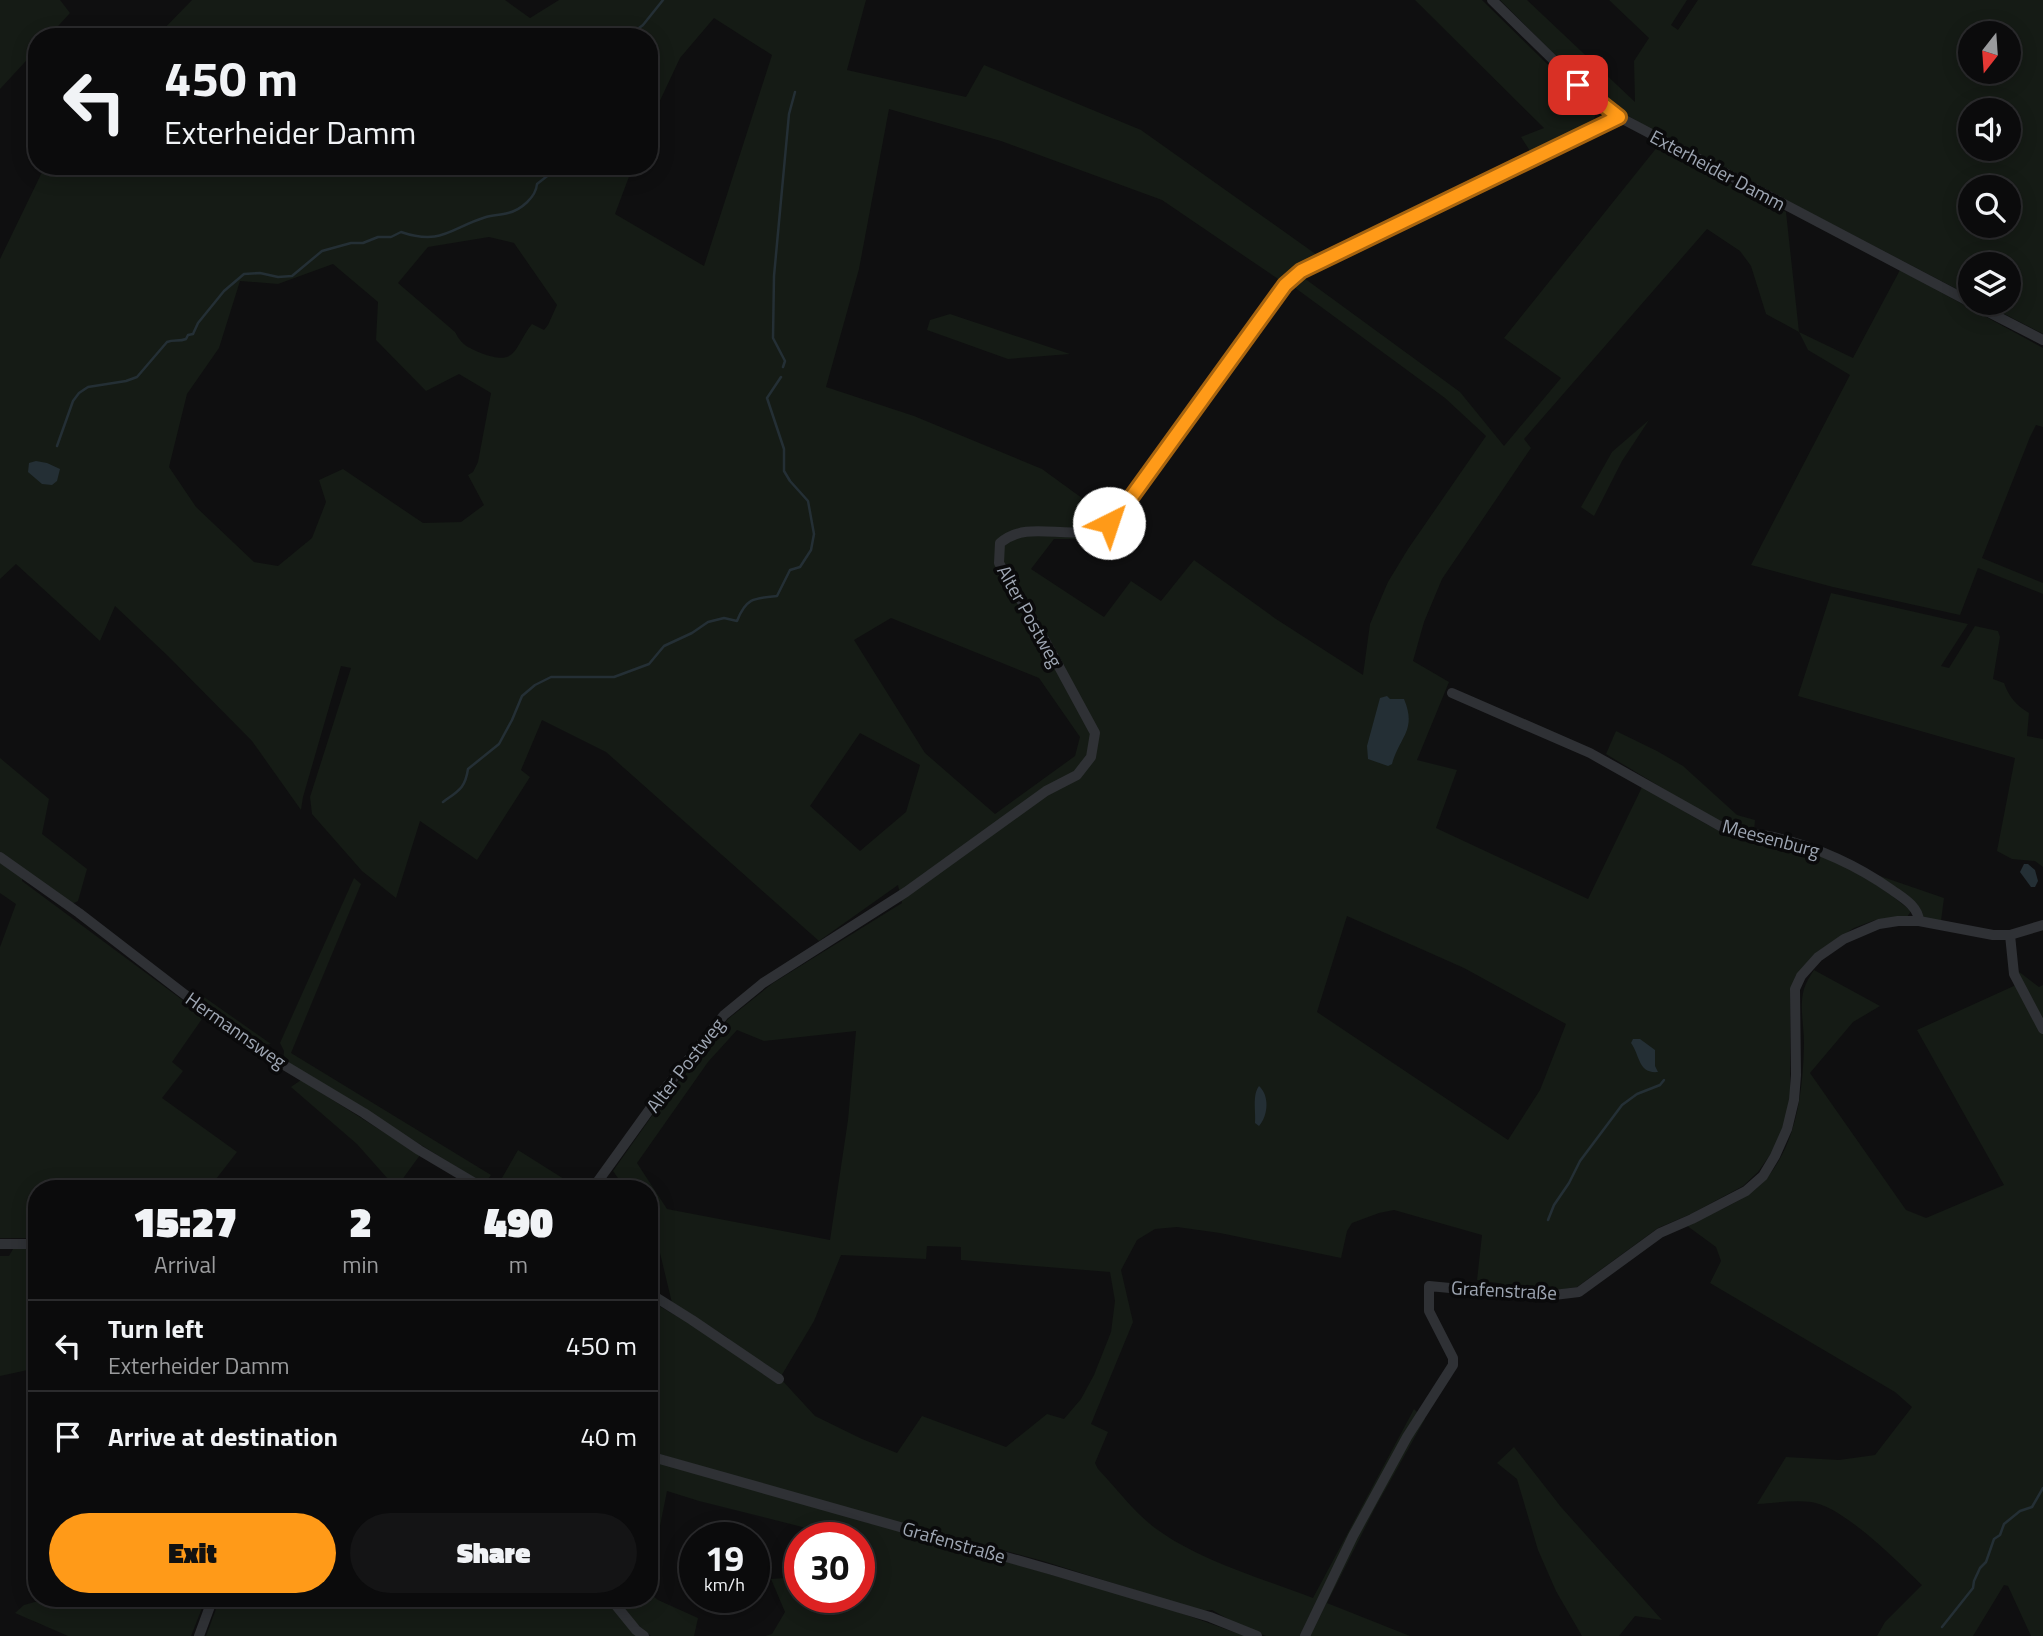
<!DOCTYPE html>
<html lang="en">
<head>
<meta charset="utf-8">
<style>
  :root { --surface:#0b0b0c; --page:#141415; --text:#f1f3f6; --muted:#9a9b9d; --line:#2b2b2d; --accent:#ff9a18 }
  body { margin:0; font-family:"Titillium Web",sans-serif; background:var(--page); color:var(--text); height:100vh; display:flex; flex-direction:column; font-size:26px; white-space:nowrap }
  * { box-sizing:border-box; margin:0 }
  p { font-size:23px; color:var(--muted) }
  .icon { flex:none; width:38px; height:38px; fill:none; stroke:currentColor; stroke-width:2; stroke-linecap:round; stroke-linejoin:round }
  .map { position:relative; flex:1; overflow:hidden }
  .drawer { position:absolute; left:28px; top:1180px; width:630px; height:427px; display:flex; flex-direction:column; background:var(--surface); border-radius:28px; box-shadow:0 4px 18px #0003,0 0 0 2px var(--line) }
  .drawer>* { flex:none }
  .guide { position:absolute; left:28px; top:28px; width:630px; height:147px; border-radius:28px; box-shadow:0 4px 18px #0003,0 0 0 2px var(--line); background:#0b0b0c; color:var(--text); overflow:hidden }
  .needle { width:46px; rotate:197deg }
  .tools { position:absolute; left:1958px; top:21px; display:grid; gap:14px }
  .tools a { display:grid; place-items:center; width:63px; height:63px; border-radius:50%; background:var(--surface); box-shadow:0 4px 18px #0003,0 0 0 2px var(--line); font-size:35px }
  .speed { position:absolute; left:679px; top:1522px; display:flex; gap:14px; font-size:35px; font-weight:700; text-align:center }
  .speed>* { display:grid; place-content:center; width:91px; height:91px; border-radius:50%; background:var(--surface); box-shadow:0 4px 18px #0003,0 0 0 2px var(--line); line-height:1 }
  .speed small { font-size:18px; font-weight:400 }
  .speed .limit { border:10px solid #d22; background:#fff; color:#111 }
  .pin { position:absolute; display:grid; place-items:center; width:60px; height:60px; color:#fff; margin:-30px; border-radius:14px; box-shadow:0 4px 10px #0006 }
  .me { position:absolute; width:77px; margin:-38px; rotate:41deg; stroke-linejoin:round; filter:drop-shadow(0 0 5px #0008) }
  .turn { display:flex; align-items:center; gap:24px; height:147px; padding:0 21px; font-size:32px }
  .turn .icon { width:91px; height:91px; stroke-width:2.5 }
  .turn b { display:block; font-size:49px; line-height:60px }
  .eta { display:flex; justify-content:space-evenly; align-items:center; height:119px; text-align:center }
  .eta b { font-size:42px; font-weight:800; line-height:49px }
  .action { display:flex; gap:14px; margin-top:auto; padding:14px 21px }
  .action a { flex:1; height:80px; border-radius:42px; background:var(--accent); color:#111; font-size:28px; font-weight:800; line-height:80px; text-align:center }
  .action a+a { background:var(--page); color:var(--text) }
  ul { padding:0; list-style:none }
  li { display:flex; align-items:center; gap:21px; height:91px; padding:0 21px; border-top:2px solid var(--line) }
  li div { flex:1 }
  li b { display:block; font-size:26px }
  li em { font-style:normal }
  .map>svg:first-child { display:block }
  .green { fill:#151b15; fill-rule:evenodd }
  .water { fill:#242f35 }
  .lines { fill:none; stroke-linecap:round; stroke-linejoin:round }
  .stream { stroke:#242f35; stroke-width:2.5 }
  .minor { stroke:#2f3135; stroke-width:10 }
  .route-casing { stroke:#a66410; stroke-width:18 }
  .route { stroke:#ff9a18; stroke-width:12 }
  .labels { text-anchor:middle; stroke-width:7; stroke-linejoin:round; paint-order:stroke }
  .street-label { font-size:19px; fill:#9ea6b3; stroke:#0a0a0b }
</style>
</head>
<body>
<div class="map">
<svg width="2043" height="1636" viewBox="0 0 2043 1636">
  <rect width="100%" height="100%" fill="#0f0f10"/>
  <g class="green">
    <path d="M0 0H60L70 13 48 37H37V49L0 89Z"/>
    <path d="M192 0H505L530 18 559 0H866L847 70 966 97 984 65 1141 130 1317 255 1297 266 1281 281 1162 200 1001 141 889 109 859 269 826 387 914 416 1042 469 1108 517 1097 534 1076 539H1054L1031 569 1104 617 1131 581 1161 601 1194 560 1276 619 1363 675 1370 624 1388 582 1408 549 1486 436 1445 398 1294 287 1304 278 1460 392 1504 446 1561 378 1504 338 1658 146 1786 212 1799 332 1853 358 1900 270 2043 348V427L2036 425 2030 437 1982 558 2043 583V594L1978 568 1960 615 1833 587 1751 565 1850 375 1808 350 1799 332 1766 314 1751 266 1740 251 1707 229 1524 439 1531 448 1442 579 1424 622 1413 661 1449 682 1417 760 1457 770 1436 828 1588 899 1643 785C1666 799 1697 821 1721 831 1743 840 1767 840 1789 846 1837 859 1874 880 1911 911L1907 917 1875 920 1854 928 1817 952 1796 975 1790 994V1106L1777 1145 1758 1172 1743 1186 1691 1214 1658 1228 1577 1287 1552 1291 1508 1290 1504 1284 1477 1280 1482 1235 1394 1210 1379 1213 1352 1223 1347 1231 1341 1258 1220 1233 1177 1227 1155 1229 1137 1240 1121 1270 1133 1322 1091 1424 1108 1432 1095 1463 1098 1469C1115 1487 1136 1514 1155 1528 1198 1560 1263 1579 1313 1598L1414 1409 1418 1413 1300 1636H1266L1242 1627 1212 1610 1201 1611 1043 1561 819 1501 649 1451V1446L651 1445 649 1444V1300L745 1356 728 1338 672 1303 654 1228 649 1222V1188H625L613 1171 656 1110 728 1019 773 983 902 903 898 885 819 941 606 752 542 720 521 770 530 777 477 860 420 821 396 898 362 871 312 814 310 797 351 668 341 666 303 797 301 810 252 741 168 656 115 606 100 641 16 564 0 579V259L45 166H633L615 214 704 266 772 55 714 18 680 58 649 124V37H156ZM489 237 514 243 557 305 548 325 544 330 532 324C513 348 518 367 481 353 467 347 462 345 455 332L398 283 428 247ZM333 264 378 302 376 340 426 391 459 374 491 393 478 462 473 472 468 475 484 505 461 522 423 523 343 469 319 480 326 502 312 538 278 566 254 562 196 507 169 467 187 394 219 348 240 281 278 284ZM891 618 1039 678 1080 737 1075 756 995 814 925 753 854 640ZM860 733 920 765 906 812 860 851 810 806ZM1347 916 1464 968 1566 1024 1540 1090 1508 1140 1317 1012ZM737 1030 764 1041 856 1031 848 1120 830 1240 667 1209 637 1163 708 1062ZM927 1246 961 1247V1260L1110 1272 1115 1301 1111 1332 1094 1375 1081 1399 1064 1419 1047 1414 1006 1447 922 1416 897 1453 862 1439 815 1416 780 1378 814 1321 841 1255 926 1259Z"/>
    <path d="M1415 0H1482L1596 112 1593 123 1530 151 1521 137 1544 128Z"/>
    <path d="M1500 0H1527L1635 102 1634 61 1649 38 1609 0H1687L1671 25 1678 30 1698 0H2043V334L1983 303H2009V264H1970V296L1653 131 1614 107 1580 80ZM1970 33H2009V72H1970ZM1970 110H2009V149H1970ZM1970 187H2009V226H1970Z"/>
    <path d="M950 314 1070 354 1008 359 927 330 930 320Z"/>
    <path d="M1649 420 1622 461 1594 516 1581 507 1612 452Z"/>
    <path d="M1831 593 1968 624 1941 666 1949 668 1975 626 1998 631 2000 637 1993 679 2004 683C2009 697 2016 705 2029 713L2027 736 2043 739V867L2035 861 2012 859 1997 851 2015 758 1798 696Z"/>
    <path d="M1616 731 1657 751 1683 766 1737 815 1755 820 1754 832 1725 826 1606 754Z"/>
    <path d="M0 758 49 799 42 834 87 869 78 901 72 904 24 871 22 881 204 1016 172 1062 183 1071 162 1098 237 1152 209 1188H37V1238H0V947L16 904 0 893Z"/>
    <path d="M1877 875 1944 898 1941 921 1923 918Z"/>
    <path d="M354 878 361 884 291 1053 491 1175 485 1183 481 1182 283 1060 284 1051 280 1043Z"/>
    <path d="M1814 970 1880 1006 1853 1022 1810 1073 1906 1210 1926 1218 2004 1185 1917 1030 2016 985 2018 971 2039 987 2043 985V1636H2031L2008 1586 2004 1585 1973 1636H1877L1885 1622 1922 1585C1898 1562 1843 1506 1811 1502 1794 1500 1774 1503 1757 1504L1786 1457 1839 1460 1875 1455 1912 1407 1895 1392 1710 1283 1721 1261 1716 1247 1686 1225C1706 1216 1730 1207 1749 1194 1795 1161 1803 1096 1804 1043 1804 1025 1799 1006 1804 989 1806 982 1810 976 1814 970Z"/>
    <path d="M189 994 204 997 271 1044 258 1045Z"/>
    <path d="M301 1080 420 1155 396 1188 357 1144 291 1087Z"/>
    <path d="M518 1150 564 1179 558 1188H519L502 1178Z"/>
    <path d="M13 1249H37V1368L0 1376V1256H9Z"/>
    <path d="M1423 1416 1425 1419 1375 1508 1327 1603 1410 1636H1310L1327 1593Z"/>
    <path d="M1514 1447 1561 1507 1662 1620 1635 1616 1619 1636H1582L1556 1591 1538 1550 1517 1479 1497 1463Z"/>
    <path d="M649 1459 1164 1607 1245 1636H765L772 1634 785 1612 771 1579 800 1577V1598H859V1538H846L699 1501 667 1491 658 1536 649 1530Z"/>
    <path d="M649 1593 658 1600 698 1618 694 1636H651L637 1624 617 1598H649Z"/>
    <path d="M49 1598H206L191 1636H68L15 1613 24 1605Z"/>
    <path d="M220 1598H605L638 1636H206Z"/>
  </g>
  <g class="water">
    <path d="M36 461 47 463 60 469 57 481 52 485 42 484 28 472 29 463Z"/>
    <path d="M1387 696 1390 699H1404C1417 730 1400 736 1392 764L1388 766 1368 759 1367 746 1380 698Z"/>
    <path d="M2024 864H2028L2035 870 2038 881 2035 887H2031L2020 872Z"/>
    <path d="M1633 1039H1640L1655 1050V1066L1658 1072C1638 1074 1640 1055 1631 1043Z"/>
    <path d="M1259 1086C1270 1096 1268 1116 1259 1126L1255 1123C1256 1112 1252 1095 1259 1086Z"/>
  </g>
  <g class="lines">
    <g class="stream">
      <path d="M627 37 643 25 663 0"/>
      <path d="M783 367 785 361 773 338 774 276 789 114 795 92"/>
      <path d="M57 446 73 401 79 393 88 387 126 381 137 377 167 342C174 339 179 342 186 339L188 335 193 334 198 323 224 291 244 274 260 273 278 277 292 276 322 251 351 243H363L378 237H391L401 232C442 246 450 228 486 217 493 215 501 215 508 213 521 210 536 197 537 184L560 166"/>
      <path d="M443 802C458 791 465 789 468 769L499 744 512 720 522 696 535 685 551 677H614L649 664 664 646 692 633 708 622 724 618 737 621C746 598 754 598 777 596L790 570 800 567 811 550 814 534 808 501 790 481 784 471V449L767 398 781 377"/>
      <path d="M1548 1220 1554 1205 1569 1183 1580 1161 1622 1105 1637 1094 1660 1085 1664 1080"/>
      <path d="M1942 1627 1973 1588 1974 1581 1980 1568 1986 1562 1994 1539 2000 1535 2004 1524 2020 1511 2032 1507 2043 1488"/>
    </g>
    <g class="minor">
      <path d="M1492 0 1578 84 1619 117 1970 302"/>
      <path d="M1971 303 2043 340"/>
      <path d="M1452 693 1590 753 1720 826C1738 832 1755 833 1773 837 1817 847 1855 864 1892 890 1903 898 1918 906 1919 921"/>
      <path d="M0 857 79 913 249 1044 364 1113 419 1150 483 1188"/>
      <path d="M2010 935 2014 974 2043 1029"/>
      <path d="M593 1188 660 1095 724 1015 763 983 906 892 1046 791 1077 775 1091 757 1095 733 1044 639 999 563 1000 543C1032 516 1076 547 1110 522 1114 519 1118 514 1122 510L1285 285 1301 271 1619 117"/>
      <path d="M0 1244H37"/>
      <path d="M649 1293 692 1320 779 1379"/>
      <path d="M649 1456 1052 1570 1210 1617 1257 1636"/>
      <path d="M610 1598 636 1630 644 1636"/>
      <path d="M199 1636 213 1598"/>
      <path d="M1305 1636 1353 1536 1407 1437 1453 1365V1358L1429 1311V1286L1492 1292 1554 1295 1579 1292 1660 1233 1692 1219 1746 1191 1763 1176 1775 1156 1787 1129 1794 1100 1796 1075 1795 989 1801 976 1818 957 1844 939 1879 924 1898 921H1919L1993 935H2010L2043 925"/>
    </g>
  </g>
  <g class="lines">
    <defs>
      <path id="route" d="M1109 523 1122 510 1285 285 1301 271 1619 117 1578 85"/>
    </defs>
    <use href="#route" class="route-casing"/>
    <use href="#route" class="route"/>
  </g>
  <g class="labels">
    <g class="street-label">
      <text transform="translate(1718 170) rotate(28)" y="7">Exterheider Damm</text>
      <text transform="translate(1030 616) rotate(61)" y="7">Alter Postweg</text>
      <text transform="translate(1771 838) rotate(15)" y="7">Meesenburg</text>
      <text transform="translate(236 1030) rotate(35)" y="7">Hermannsweg</text>
      <text transform="translate(685 1065) rotate(-52)" y="7">Alter Postweg</text>
      <text transform="translate(1504 1290) rotate(3)" y="7">Grafenstraße</text>
      <text transform="translate(954 1542) rotate(16)" y="7">Grafenstraße</text>
    </g>
  </g>
</svg>
<div class="tools">
<a><svg class="needle" viewBox="-14 -14 28 28"><path d="M0-13l5 13h-10z" fill="#e53935"/><path d="M0 13l5-13h-10z" fill="#9a9b9d"/></svg></a>
<a><svg class="icon" aria-label="sound" viewBox="0 0 24 24"><path d="M4 9h4l5-4v14l-5-4H4zM17 9q2 3 0 6"/></svg></a>
<a><svg class="icon" aria-label="search" viewBox="0 0 24 24"><circle cx="10" cy="10" r="6"/><path d="M15 15l6 6"/></svg></a>
<a><svg class="icon" aria-label="layers" viewBox="0 0 24 24"><path d="M12 4l9 5-9 5-9-5zM3 14l9 5 9-5"/></svg></a>
</div>
<div class="speed"><div>19<small>km/h</small></div><div class="limit">30</div></div>
<div class="pin" style="left:1578px;top:85px;background:#d93025"><svg class="icon" aria-label="arrive" viewBox="0 0 24 24"><path d="M6 21V4h12l-3 4 3 4H6"/></svg></div>
<svg class="me" style="left:1109px;top:523px" viewBox="-20 -20 40 40"><circle r="19" fill="#fff"/><path d="M0-13L10 11 0 6-10 11z" fill="#ff9a18"/></svg>
<div class="guide">
<div class="turn"><svg class="icon" aria-label="left" viewBox="0 0 24 24"><path d="M17 20v-9H6M10 6l-5 5 5 5"/></svg><div><b>450 m</b>Exterheider Damm</div></div>
</div>
<section class="drawer">
<div class="eta">
<div><b>15:27</b><p>Arrival</p></div>
<div><b>2</b><p>min</p></div>
<div><b>490</b><p>m</p></div>
</div>
<ul>
<li><svg class="icon" aria-label="left" viewBox="0 0 24 24"><path d="M17 20v-9H6M10 6l-5 5 5 5"/></svg><div><b>Turn left</b><p>Exterheider Damm</p></div><em>450 m</em></li>
<li><svg class="icon" aria-label="arrive" viewBox="0 0 24 24"><path d="M6 21V4h12l-3 4 3 4H6"/></svg><div><b>Arrive at destination</b></div><em>40 m</em></li>
</ul>
<div class="action"><a>Exit</a><a>Share</a></div>
</section>
</div>
</body>
</html>
